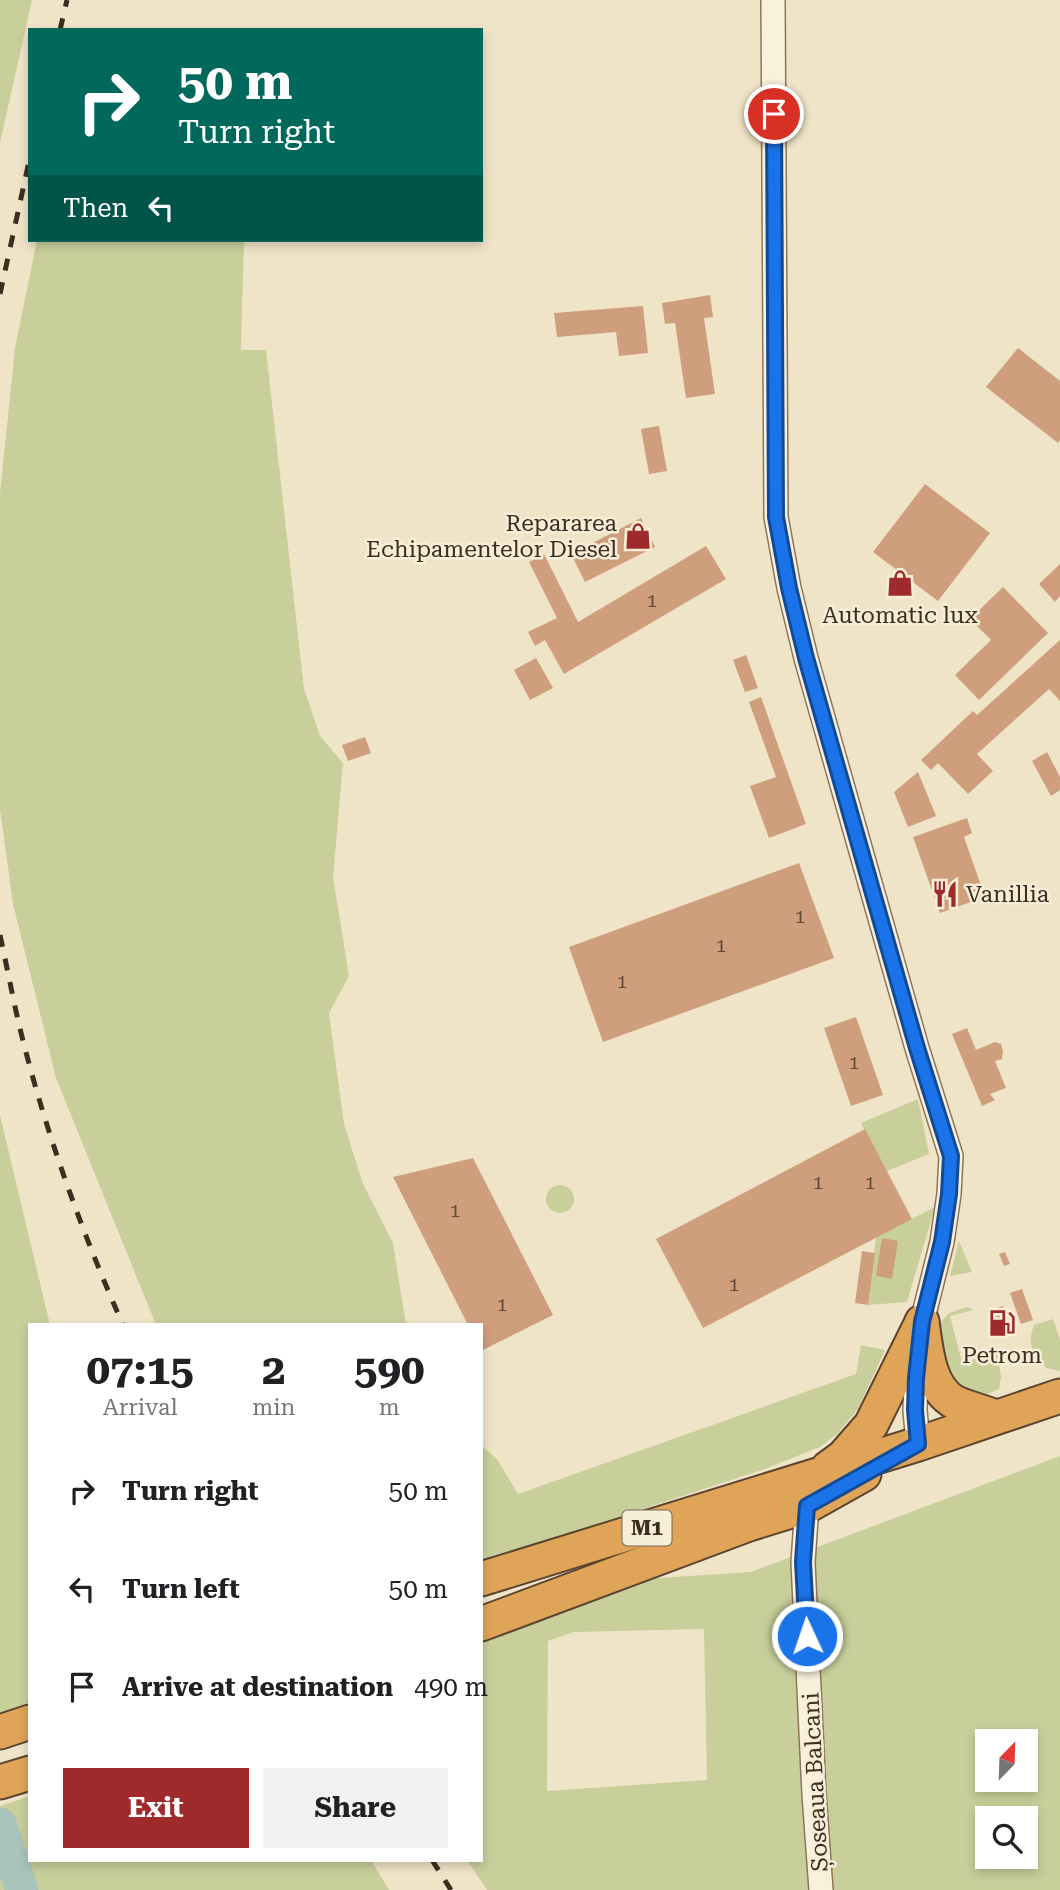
<!DOCTYPE html>
<html lang="en">
<head>
<meta charset="utf-8">
<style>
  :root { --surface:#fff; --page:#f2f2f2; --text:#202124; --muted:#757577; --accent:#9e2a2b }
  body { margin:0; font-family:"Roboto Serif",serif; background:var(--page); color:var(--text); height:100vh; display:flex; flex-direction:column; font-size:26px; white-space:nowrap }
  * { box-sizing:border-box; margin:0 }
  p { font-size:23px; color:var(--muted) }
  .icon { flex:none; width:38px; height:38px; fill:none; stroke:currentColor; stroke-width:2; stroke-linecap:round; stroke-linejoin:round }
  .map { position:relative; flex:1; overflow:hidden }
  .side { position:absolute; left:28px; top:1323px; width:455px; height:539px; display:flex; flex-direction:column; background:var(--surface); border-radius:0px; box-shadow:0 4px 10px #0003 }
  .side>* { flex:none }
  .banner { position:absolute; left:28px; top:28px; width:455px; height:214px; border-radius:0px; box-shadow:0 4px 10px #0003; background:#00695c; color:#fff; overflow:hidden }
  .needle { width:46px; rotate:23deg }
  .tools { position:absolute; left:975px; top:1729px; display:grid; gap:14px }
  .tools a { display:grid; place-items:center; width:63px; height:63px; border-radius:0px; background:var(--surface); box-shadow:0 4px 10px #0003; font-size:35px }
  .pin { position:absolute; display:grid; place-items:center; width:60px; height:60px; color:#fff; margin:-30px; border:4px solid #fff; border-radius:50%; box-shadow:0 2px 7px #0007 }
  .me { position:absolute; width:77px; margin:-38px; rotate:357deg; stroke-linejoin:round; filter:drop-shadow(0 0 5px #0008) }
  .turn { display:flex; align-items:center; gap:24px; height:147px; padding:0 35px; font-size:32px }
  .turn .icon { width:91px; height:91px; stroke-width:2.5 }
  .turn b { display:block; font-size:49px; line-height:60px }
  .then { display:flex; align-items:center; height:66px; padding:0 35px; background:#0003; gap:14px; font-size:26px }
  .eta { display:flex; justify-content:space-evenly; align-items:center; height:119px; text-align:center }
  .eta b { font-size:42px; font-weight:700; line-height:49px }
  .cta { display:flex; gap:14px; margin-top:auto; padding:14px 35px }
  .cta a { flex:1; height:80px; border-radius:0px; background:var(--accent); color:#fff; font-size:28px; font-weight:700; line-height:80px; text-align:center }
  .cta a+a { background:var(--page); color:var(--text) }
  ul { padding:0; list-style:none }
  li { display:flex; align-items:center; gap:21px; height:98px; padding:0 35px }
  li div { flex:1 }
  li b { display:block; font-size:26px }
  li em { font-style:normal }
  .map>svg:first-child { display:block }
  .green { fill:#c9cf9b; fill-rule:evenodd }
  .lines { fill:none; stroke-linecap:round; stroke-linejoin:round }
  .river { stroke:#a9c4bc; stroke-width:33 }
  .building { fill:#cf9f7d }
  .minor-casing { stroke:#8d765c; stroke-width:26 }
  .highway-casing { stroke:#5b4430; stroke-width:37 }
  .minor { stroke:#faf1dc; stroke-width:23 }
  .highway { stroke:#e0a458; stroke-width:33 }
  .rail { stroke:#3d2e20; stroke-width:5; stroke-dasharray:12 12; stroke-linecap:butt }
  .route-casing { stroke:#114b97; stroke-width:18 }
  .route { stroke:#1a73e8; stroke-width:12 }
  .labels { text-anchor:middle; stroke-width:5; stroke-linejoin:round; paint-order:stroke }
  .number-label { font-size:19px; fill:#624a37 }
  .shield { fill:#f7eed8; stroke:#756857; stroke-width:2 }
  .shield-label { font-size:21px; font-weight:bold; fill:#3d2e20 }
  .poi-label { font-size:23px; fill:#3d2e20; stroke:#f7eed8 }
  .street-label { font-size:23px; fill:#3d2e20; stroke:#f7eed8 }
</style>
</head>
<body>
<div class="map">
<svg width="1060" height="1890" viewBox="0 0 1060 1890">
  <rect width="100%" height="100%" fill="#f0e4c8"/>
  <g class="green">
    <path d="M0 0H32L0 143Z"/>
    <path d="M37 240H244L241 350H266L304 689 320 736 343 763 333 877 349 976 329 1013 344 1124 363 1184 393 1243 406 1325H156L56 1078 13 904 0 809V493L15 348Z"/>
    <path d="M918 1099 929 1154 887 1171 861 1123Z"/>
    <path d="M0 1115 50 1325H30V1707L0 1716Z"/>
    <circle cx="560" cy="1199" r="14"/>
    <path d="M935 1207 907 1302 868 1305 876 1237Z"/>
    <path d="M959 1241 972 1272 950 1276Z"/>
    <path d="M967 1307 973 1310 950 1316 962 1362 998 1354 1001 1377 999 1389 976 1399 951 1388 937 1327 949 1313Z"/>
    <path d="M1053 1319 1060 1339V1371L1046 1368C1034 1351 1026 1347 1034 1325Z"/>
    <path d="M861 1345 885 1350 858 1409 838 1433 820 1447 765 1469 481 1562V1445L497 1459 518 1494 856 1374Z"/>
    <path d="M1060 1456V1890H487L467 1860H481V1633L627 1580 751 1572ZM704 1629 707 1780 547 1791 548 1641 574 1632ZM987 1741H1026V1780H987ZM987 1818H1026V1857H987Z"/>
    <path d="M30 1796V1860H371L389 1890H0V1806Z"/>
  </g>
  <g class="lines">
    <path class="river" d="M0 1824 22 1890"/>
  </g>
  <g class="building">
    <path d="M710 295 713 317 704 318 715 394 686 398 675 323 665 324 662 303Z"/>
    <path d="M643 306 648 353 619 356 616 332 557 337 554 313Z"/>
    <path d="M1018 348 1060 381V440L1058 443 986 387Z"/>
    <path d="M659 426 667 471 649 474 641 429Z"/>
    <path d="M925 484 990 533 938 601 873 552Z"/>
    <path d="M641 518 655 547 585 582 571 554Z"/>
    <path d="M706 546 726 579 564 674 545 640 535 646 528 632 557 618 529 562 544 554 578 622Z"/>
    <path d="M1060 564V596L1055 602 1039 584Z"/>
    <path d="M1003 587 1048 633 979 700 955 675 991 640 970 619Z"/>
    <path d="M1060 640V701L1049 689 977 754 993 771 968 794 938 763 931 770 921 760 973 711 977 715Z"/>
    <path d="M746 655 758 688 745 692 733 660Z"/>
    <path d="M536 658 553 688 530 700 514 670Z"/>
    <path d="M761 697 806 824 769 838 750 786 776 777 749 702Z"/>
    <path d="M365 737 371 753 348 761 342 745Z"/>
    <path d="M1047 752 1060 777V790L1051 796 1032 761Z"/>
    <path d="M918 772 936 816 908 827 894 792Z"/>
    <path d="M967 818 972 833 964 837 985 897 940 913 913 837Z"/>
    <path d="M799 863 834 958 603 1042 569 947Z"/>
    <path d="M856 1017 883 1095 851 1106 824 1028Z"/>
    <path d="M967 1028 976 1050 995 1042 1001 1044 1003 1052 1002 1059 995 1061 1006 1088 990 1094 995 1100 982 1106 952 1034Z"/>
    <path d="M865 1129 912 1219 703 1328 656 1239Z"/>
    <path d="M473 1158 553 1315 481 1351V1325H468L393 1177Z"/>
    <path d="M882 1238 898 1241 892 1279 876 1276Z"/>
    <path d="M862 1251 875 1253 868 1305 855 1303Z"/>
    <path d="M1005 1252 1010 1264 1004 1266 999 1254Z"/>
    <path d="M1022 1289 1033 1320 1021 1324 1010 1293Z"/>
    <path d="M1003 1306 1012 1331 996 1337 987 1311Z"/>
  </g>
  <g class="lines">
    <defs>
      <g id="minor">
        <path d="M773 0 776 517 789 588 806 658 917 1048 951 1156 949 1194 942 1242 922 1322 916 1378 915 1410 918 1444"/>
        <path d="M807 1506 803 1562 814 1794 821 1890"/>
      </g>
      <g id="highway">
        <path d="M922 1322C926 1348 928 1387 954 1402 967 1408 983 1412 996 1417"/>
        <path d="M828 1468 843 1457 871 1425 922 1322"/>
        <path d="M481 1579 918 1444 1060 1396"/>
        <path d="M481 1624 749 1524 807 1506 864 1474"/>
        <path d="M0 1732 30 1722"/>
        <path d="M0 1782 30 1773"/>
      </g>
    </defs>
    <use href="#minor" class="minor-casing"/>
    <use href="#highway" class="highway-casing"/>
    <use href="#minor" class="minor"/>
    <use href="#highway" class="highway"/>
    <g class="rail">
      <path d="M60 30 67 0"/>
      <path d="M0 294 30 157"/>
      <path d="M0 935C9 976 16 1016 27 1056 51 1147 85 1239 123 1325"/>
      <path d="M432 1860 451 1890"/>
    </g>
  </g>
  <g class="lines">
    <defs>
      <path id="route" d="M774 114 776 517 789 588 806 658 917 1048 951 1156 949 1194 942 1242 922 1322 916 1378 915 1410 918 1444 807 1506 803 1562 807 1636"/>
    </defs>
    <use href="#route" class="route-casing"/>
    <use href="#route" class="route"/>
  </g>
  <defs>
    <symbol id="shop-bare" viewBox="-9 -9 18 18"><path d="M-5-2.5h2.3a2.7 3.5 0 0 1 5.4 0H5L5.5 6h-11ZM-1.5-2.5h3a1.5 2.3 0 0 0-3 0Z" fill="#9e2a2b" stroke="#f7eed8" stroke-width="2.5" paint-order="stroke"/></symbol>
    <symbol id="restaurant-bare" viewBox="-9 -9 18 18"><path d="M-5-6h1v4h1v-4h1v4h1v-4h1v5L-1.5 .5V6h-2V.5L-5-1ZM5-6V6H3V1.5H1.5Q1.5-4 5-6Z" fill="#9e2a2b" stroke="#f7eed8" stroke-width="2.5" paint-order="stroke"/></symbol>
    <symbol id="fuel-bare" viewBox="-9 -9 18 18"><path d="M-5.5-6h7V0h2V4h1.3V-2.5L3-4.5l.8-.8L6-3V5H2.5V1h-1V6h-7ZM-4.2-4.7v3.2H.2V-4.7Z" fill="#9e2a2b" stroke="#f7eed8" stroke-width="2.5" paint-order="stroke"/></symbol>
  </defs>
  <g fill-rule="evenodd">
    <use href="#shop-bare" x="619" y="517" width="38" height="38"/>
    <use href="#shop-bare" x="881" y="564" width="38" height="38"/>
    <use href="#restaurant-bare" x="926" y="875" width="38" height="38"/>
    <use href="#fuel-bare" x="983" y="1304" width="38" height="38"/>
  </g>
  <g class="labels">
    <g class="number-label">
      <text x="652" y="607">1</text>
      <text x="800" y="923">1</text>
      <text x="721" y="952">1</text>
      <text x="622" y="988">1</text>
      <text x="854" y="1069">1</text>
      <text x="818" y="1189">1</text>
      <text x="870" y="1189">1</text>
      <text x="455" y="1217">1</text>
      <text x="734" y="1291">1</text>
      <text x="502" y="1311">1</text>
    </g>
    <rect class="shield" x="622.5" y="1510.5" width="49" height="35" rx="5"/>
    <g class="shield-label">
      <text x="647" y="1535">M1</text>
    </g>
    <g class="poi-label">
      <text x="617" y="531" text-anchor="end">Repararea<tspan x="617" dy="26">Echipamentelor Diesel</tspan></text>
      <text x="900" y="623">Automatic lux</text>
      <text x="966" y="902" text-anchor="start">Vanillia</text>
      <text x="1002" y="1363">Petrom</text>
    </g>
    <g class="street-label">
      <text transform="translate(815 1782) rotate(-93)" y="8">Șoseaua Balcani</text>
    </g>
  </g>
</svg>
<div class="tools">
<a><svg class="needle" viewBox="-14 -14 28 28"><path d="M0-13l5 13h-10z" fill="#e53935"/><path d="M0 13l5-13h-10z" fill="#757577"/></svg></a>
<a><svg class="icon" aria-label="search" viewBox="0 0 24 24"><circle cx="10" cy="10" r="6"/><path d="M15 15l6 6"/></svg></a>
</div>
<div class="pin" style="left:774px;top:114px;background:#d93025"><svg class="icon" aria-label="arrive" viewBox="0 0 24 24"><path d="M6 21V4h12l-3 4 3 4H6"/></svg></div>
<svg class="me" style="left:807px;top:1636px" viewBox="-20 -20 40 40"><circle r="17" fill="#1a73e8" stroke="#fff" stroke-width="3"/><path d="M0-11L8 9 0 5-8 9z" fill="#fff"/></svg>
<div class="banner">
<div class="turn"><svg class="icon" aria-label="right" viewBox="0 0 24 24"><path d="M7 20v-9h11M14 6l5 5-5 5"/></svg><div><b>50 m</b>Turn right</div></div>
<div class="then">Then<svg class="icon" aria-label="left" viewBox="0 0 24 24"><path d="M17 20v-9H6M10 6l-5 5 5 5"/></svg></div>
</div>
<section class="side">
<div class="eta">
<div><b>07:15</b><p>Arrival</p></div>
<div><b>2</b><p>min</p></div>
<div><b>590</b><p>m</p></div>
</div>
<ul>
<li><svg class="icon" aria-label="right" viewBox="0 0 24 24"><path d="M7 20v-9h11M14 6l5 5-5 5"/></svg><div><b>Turn right</b></div><em>50 m</em></li>
<li><svg class="icon" aria-label="left" viewBox="0 0 24 24"><path d="M17 20v-9H6M10 6l-5 5 5 5"/></svg><div><b>Turn left</b></div><em>50 m</em></li>
<li><svg class="icon" aria-label="arrive" viewBox="0 0 24 24"><path d="M6 21V4h12l-3 4 3 4H6"/></svg><div><b>Arrive at destination</b></div><em>490 m</em></li>
</ul>
<div class="cta"><a>Exit</a><a>Share</a></div>
</section>
</div>
</body>
</html>
